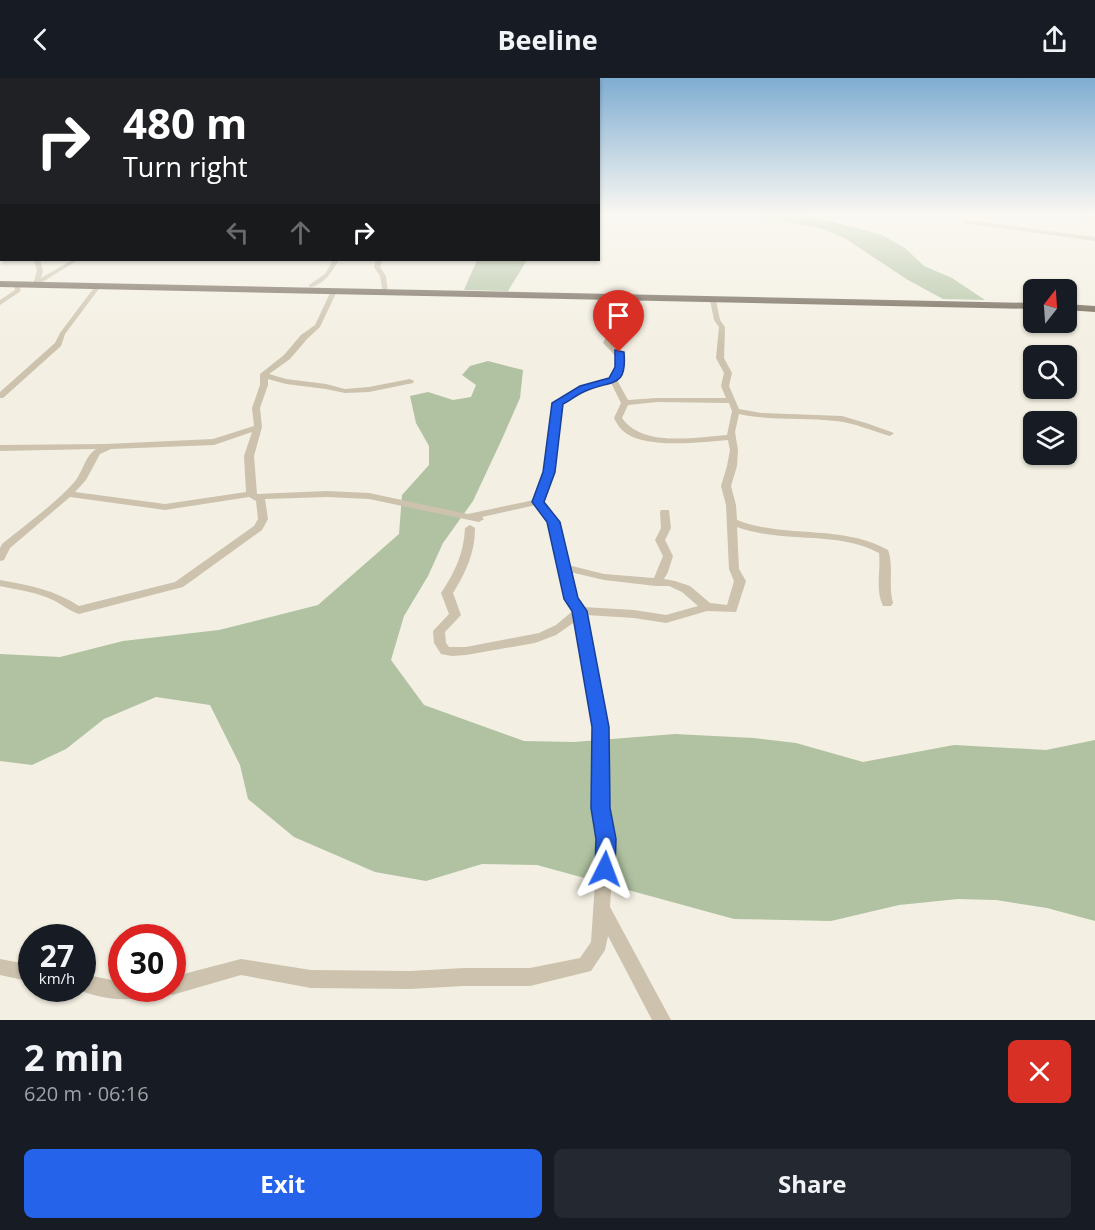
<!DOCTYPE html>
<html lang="en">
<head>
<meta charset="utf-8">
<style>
  :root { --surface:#171b24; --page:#242831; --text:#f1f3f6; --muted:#9ea1a6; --accent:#2563eb }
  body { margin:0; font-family:"Open Sans",sans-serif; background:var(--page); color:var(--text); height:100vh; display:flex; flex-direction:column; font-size:22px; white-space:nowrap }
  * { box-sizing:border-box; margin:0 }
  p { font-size:20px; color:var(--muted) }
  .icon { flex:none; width:33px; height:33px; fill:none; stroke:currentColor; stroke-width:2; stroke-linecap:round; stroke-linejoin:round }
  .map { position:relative; height:942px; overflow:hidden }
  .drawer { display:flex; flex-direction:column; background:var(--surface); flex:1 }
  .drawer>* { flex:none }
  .banner { position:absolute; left:0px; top:0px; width:600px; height:183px; box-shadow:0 2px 4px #0004; background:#202124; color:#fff; overflow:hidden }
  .needle { width:39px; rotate:17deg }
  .buttons { position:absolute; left:1023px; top:201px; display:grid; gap:12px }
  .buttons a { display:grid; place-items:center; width:54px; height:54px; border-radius:9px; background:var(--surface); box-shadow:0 2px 4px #0004; font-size:30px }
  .speed { position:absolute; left:18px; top:846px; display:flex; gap:12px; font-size:30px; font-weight:700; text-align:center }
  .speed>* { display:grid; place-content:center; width:78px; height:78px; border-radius:50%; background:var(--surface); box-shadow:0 2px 4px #0004; line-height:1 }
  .speed small { font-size:15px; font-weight:400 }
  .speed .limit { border:9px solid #d22; background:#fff; color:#111 }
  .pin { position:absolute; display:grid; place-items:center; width:51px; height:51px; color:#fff; margin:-62px -26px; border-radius:50% 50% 50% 0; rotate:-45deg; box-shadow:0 0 6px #0007 }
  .pin .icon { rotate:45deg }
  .me { position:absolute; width:66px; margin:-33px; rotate:3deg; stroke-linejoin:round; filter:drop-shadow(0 0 4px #0008) }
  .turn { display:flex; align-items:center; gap:21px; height:126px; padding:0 24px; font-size:27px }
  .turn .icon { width:78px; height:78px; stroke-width:2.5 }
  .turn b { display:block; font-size:42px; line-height:51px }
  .lanes { display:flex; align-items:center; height:57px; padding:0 24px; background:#0003; justify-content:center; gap:30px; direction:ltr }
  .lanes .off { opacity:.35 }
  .round { display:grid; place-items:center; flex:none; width:63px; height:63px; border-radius:9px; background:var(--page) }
  .overview { display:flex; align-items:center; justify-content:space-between; height:102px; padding:0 24px }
  h1 { font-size:36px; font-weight:700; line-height:45px }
  .action { display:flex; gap:12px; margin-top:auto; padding:12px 24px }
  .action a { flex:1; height:69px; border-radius:9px; background:var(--accent); color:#fff; font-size:24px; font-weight:700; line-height:69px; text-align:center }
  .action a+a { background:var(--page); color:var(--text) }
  header { display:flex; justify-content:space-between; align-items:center; height:78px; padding:0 24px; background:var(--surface); font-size:27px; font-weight:700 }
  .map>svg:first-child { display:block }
  .green { fill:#b0c2a1 }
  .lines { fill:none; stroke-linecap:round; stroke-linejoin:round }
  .minor { fill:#ccc2ad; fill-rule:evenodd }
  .trunk { fill:#6b5f50; fill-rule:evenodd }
  .wall { fill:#a87445 }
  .building { fill:#c38750; stroke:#885e38; stroke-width:1.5 }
  .route { fill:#2563eb; stroke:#184099; stroke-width:1.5 }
</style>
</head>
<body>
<header><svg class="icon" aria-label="back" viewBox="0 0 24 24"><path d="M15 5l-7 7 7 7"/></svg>Beeline<svg class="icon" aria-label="share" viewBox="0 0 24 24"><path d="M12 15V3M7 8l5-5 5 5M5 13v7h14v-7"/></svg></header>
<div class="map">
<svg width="1095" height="942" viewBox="0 0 1095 942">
  <rect width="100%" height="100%" fill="#f3efe2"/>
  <g class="green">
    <path d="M745 135H809L819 140 882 157 905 170 924 188 952 200 985 222 943 221 908 202 846 161 823 151Z"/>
    <path d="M477 182H527L508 213 464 212Z"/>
    <path d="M488 283 523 292 520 320 502 361 473 423 443 465 428 498 404 538 391 582 424 627 524 663 574 664 675 656 754 660 796 665 863 684 954 667 1046 672 1095 662V843L1047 830 996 822 958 821 899 827 831 843 734 841 537 787 482 786 426 803 375 794 294 759 248 721 240 687 210 627 156 619 104 641 66 671 32 687 0 683V576L60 579 123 563 219 552 318 527 399 456 402 417 429 387V368L416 345 410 318 428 314 453 322 471 319 476 307 462 297 470 288Z"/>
  </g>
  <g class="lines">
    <g class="minor">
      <path d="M1081 135 1095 139V143L1079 138Z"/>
      <path d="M966 142 1095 159V163L964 145Z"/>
      <path d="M34 182H40L43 193 41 200 72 182H78L36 208 33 206 37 193Z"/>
      <path d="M333 182H339C332 194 323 208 309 209V207L325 196Z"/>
      <path d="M376 182H382L380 189 386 198 388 216 383 215 380 198 374 189Z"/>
      <path d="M14 205H18L21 213 0 227V222L15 212Z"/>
      <path d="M96 207 101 208 65 256 61 268 3 320H0V314L55 265 60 255Z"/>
      <path d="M334 211 337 213 320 249 307 261 290 281 269 296 286 301 326 306 345 311 369 309 410 301 414 303 413 305 369 314 345 315 326 311 286 306 268 301V307L260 330 262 349 254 378 257 416 327 413 369 415 468 436 534 422 544 394 553 325 581 308 610 300C624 284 616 278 603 265L615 239V219L618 217 621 219V239L611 265C625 277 630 286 617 302L628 322 657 320H726L721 308 724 295 716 280 719 249 714 242 710 222 713 220 716 222 720 242 725 249 724 280 732 295 729 308 739 331 761 335 842 338 866 345 894 355 890 358C872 353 855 345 836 343 804 339 771 343 739 336L735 354 738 372 737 388 731 408 736 427 737 442C785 461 841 446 888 472 894 488 888 508 893 525L891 528H883C875 511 881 493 879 475 837 452 783 466 737 449L739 491 746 503 736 534 707 533 666 545 634 540 586 537 607 649 608 730 614 761 610 829 671 942H652L608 858 605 872 591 893 530 908H464L410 911 311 910 241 897 172 917 166 914 164 910H172V899L241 881 311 892 410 893 464 890H530L580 880 591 864 598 761 594 730 593 649 576 543 556 557 535 565 466 577 452 578 441 576 434 565 433 553 449 536 441 515C455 494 464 475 465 450L470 447 475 450C475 475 466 494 453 515L461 537 445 554 446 565 449 569H466L539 555 556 547 574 532 565 521 548 444 536 427 482 439 484 441 479 444 369 421 327 419 265 421 268 441 262 452 183 509 79 536C69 533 62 526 53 522 36 514 18 512 0 508V502C29 507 55 512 79 528L175 504 254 448 258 441 256 423 249 419 165 432 70 419 10 470 4 482 0 483V470L2 466C24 448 59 423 76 402 83 392 86 377 96 371L0 373V367L106 366 213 361 254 348 252 330 260 307V296L284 277 301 257 315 247 331 213ZM611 305 621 325 614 340C616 344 619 349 622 352 642 372 701 364 728 362L730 372 727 388 721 408 726 427 729 491 734 503 727 527 710 525 690 508 675 503 664 501 668 494 673 478 665 462 671 450 669 432H661L660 434 661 450 655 462 663 478 654 500 604 496 568 487 558 444 543 424 554 394 561 326 587 312ZM657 324 729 325 732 333 727 357C696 359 643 370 622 340L628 327ZM252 354 244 378 246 414 165 426 75 414 86 402 100 376 111 371 214 367ZM570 494 604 502 656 508H669L682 514 698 528 666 537 634 532 583 529 577 520Z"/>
      <path d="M0 881 32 887V904L0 897Z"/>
      <path d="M82 896 122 904V910H155L152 916C129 926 98 920 76 911L82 910Z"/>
    </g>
    <g class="trunk">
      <path d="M0 203 1034 225V231L0 209Z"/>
      <path d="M1066 226 1095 228V234L1066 232Z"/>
    </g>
  </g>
  <path class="wall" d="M624 226 639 235 638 238H624Z"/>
  <path class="building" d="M624 226H638L639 235 625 234Z"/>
  <linearGradient id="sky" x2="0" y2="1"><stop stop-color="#7fadd2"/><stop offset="0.51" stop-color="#faf8f2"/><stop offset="1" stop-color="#faf8f2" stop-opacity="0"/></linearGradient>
  <rect width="1095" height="267" fill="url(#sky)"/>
  <path class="route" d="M615 272 624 274C627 309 614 302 588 312 579 315 571 322 563 326L555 394 544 424 560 444 578 520 587 533 609 649 610 730 616 761 615 791 612 797 605 800 597 797 595 791 596 761 591 730 592 649 572 533 564 521 547 444 532 424 543 394 552 325 580 308 609 300 615 289Z"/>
</svg>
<div class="buttons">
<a><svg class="needle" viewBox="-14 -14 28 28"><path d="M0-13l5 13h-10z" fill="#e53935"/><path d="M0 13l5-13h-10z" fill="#9ea1a6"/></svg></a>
<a><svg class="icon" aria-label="search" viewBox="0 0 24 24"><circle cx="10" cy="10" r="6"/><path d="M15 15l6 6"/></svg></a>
<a><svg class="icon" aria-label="layers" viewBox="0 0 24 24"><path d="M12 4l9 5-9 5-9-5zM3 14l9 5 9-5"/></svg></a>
</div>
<div class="speed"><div>27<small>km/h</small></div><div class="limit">30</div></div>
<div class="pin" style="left:619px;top:274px;background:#d93025"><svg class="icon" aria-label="arrive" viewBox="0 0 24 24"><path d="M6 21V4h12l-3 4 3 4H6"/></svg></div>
<svg class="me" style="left:605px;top:791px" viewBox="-20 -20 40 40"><path d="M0-17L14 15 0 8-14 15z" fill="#2563eb" stroke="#fff" stroke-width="4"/></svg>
<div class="banner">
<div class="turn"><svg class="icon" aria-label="right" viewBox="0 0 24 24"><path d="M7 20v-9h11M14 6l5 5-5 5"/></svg><div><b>480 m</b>Turn right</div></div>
<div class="lanes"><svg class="icon off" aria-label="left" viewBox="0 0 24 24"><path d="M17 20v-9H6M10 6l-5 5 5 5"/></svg><svg class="icon off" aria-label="ahead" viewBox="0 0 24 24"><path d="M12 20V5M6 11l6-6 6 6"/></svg><svg class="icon" aria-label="right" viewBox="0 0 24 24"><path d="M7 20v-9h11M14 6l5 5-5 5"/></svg></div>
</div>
</div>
<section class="drawer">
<div class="overview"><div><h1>2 min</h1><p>620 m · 06:16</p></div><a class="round" style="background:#d93025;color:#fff"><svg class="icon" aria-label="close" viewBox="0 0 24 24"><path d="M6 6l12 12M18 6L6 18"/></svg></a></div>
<div class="action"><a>Exit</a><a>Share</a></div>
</section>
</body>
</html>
